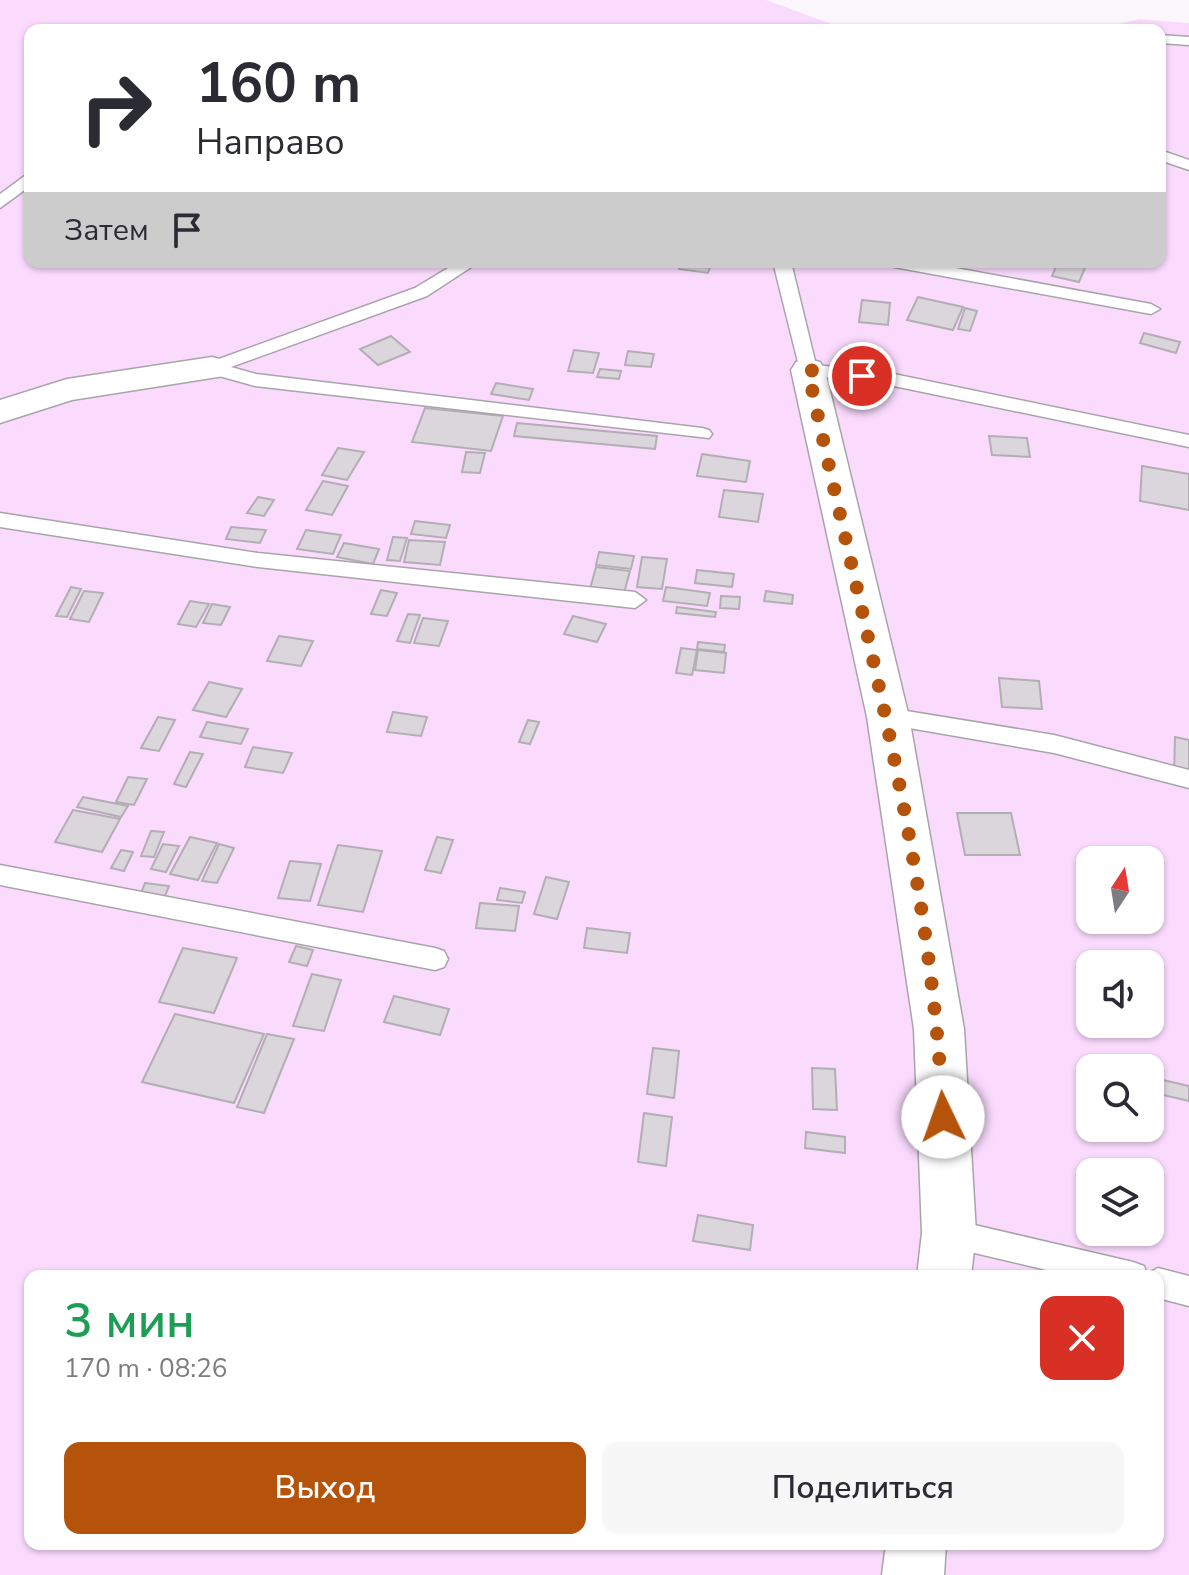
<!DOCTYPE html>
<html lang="ru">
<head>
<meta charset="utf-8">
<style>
  :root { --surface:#fff; --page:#f7f7f7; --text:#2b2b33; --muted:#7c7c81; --accent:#b45309 }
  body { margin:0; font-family:"Nunito Sans",sans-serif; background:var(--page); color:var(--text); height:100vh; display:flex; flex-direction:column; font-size:30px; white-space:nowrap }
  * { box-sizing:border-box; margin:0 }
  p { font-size:26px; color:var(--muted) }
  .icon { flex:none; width:44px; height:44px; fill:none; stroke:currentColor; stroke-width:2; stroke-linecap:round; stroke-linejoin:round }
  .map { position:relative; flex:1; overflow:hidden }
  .drawer { position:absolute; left:24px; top:1270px; width:1140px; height:280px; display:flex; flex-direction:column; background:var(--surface); border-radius:16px; box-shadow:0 2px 6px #0004 }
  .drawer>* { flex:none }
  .banner { position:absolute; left:24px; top:24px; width:1142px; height:244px; border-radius:16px; box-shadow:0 2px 6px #0004; background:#fff; color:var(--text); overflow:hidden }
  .needle { width:52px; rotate:12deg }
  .fabs { position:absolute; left:1076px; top:846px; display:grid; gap:16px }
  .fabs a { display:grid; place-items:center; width:88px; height:88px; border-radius:16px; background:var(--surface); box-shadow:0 2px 6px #0004; font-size:40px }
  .pin { position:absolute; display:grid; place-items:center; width:68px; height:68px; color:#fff; margin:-34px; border:4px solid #fff; border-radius:50%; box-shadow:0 2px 8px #0007 }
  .me { position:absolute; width:88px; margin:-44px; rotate:357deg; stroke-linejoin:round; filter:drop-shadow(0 0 6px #0008) }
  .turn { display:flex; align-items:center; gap:28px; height:168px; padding:0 40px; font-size:36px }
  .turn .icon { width:104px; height:104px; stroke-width:2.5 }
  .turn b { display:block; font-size:56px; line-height:68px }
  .then { display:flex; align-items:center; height:76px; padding:0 40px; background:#0003; gap:16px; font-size:30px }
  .round { display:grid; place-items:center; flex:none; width:84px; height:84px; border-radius:16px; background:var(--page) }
  .head { display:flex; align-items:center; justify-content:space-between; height:136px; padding:0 40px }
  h1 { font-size:48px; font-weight:600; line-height:60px; color:#1e9e55 }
  .button { display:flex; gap:16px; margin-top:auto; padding:16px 40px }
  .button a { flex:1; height:92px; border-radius:16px; background:var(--accent); color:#fff; font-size:32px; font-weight:600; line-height:92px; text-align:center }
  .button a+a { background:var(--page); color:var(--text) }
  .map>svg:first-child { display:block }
  .green { fill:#fadbfe; fill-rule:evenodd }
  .building { fill:#dbd6db; stroke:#b3aeb3; stroke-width:2 }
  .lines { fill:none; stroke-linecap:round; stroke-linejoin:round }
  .lane-casing { stroke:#a9a4a9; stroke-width:3 }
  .street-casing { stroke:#a9a4a9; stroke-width:3 }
  .lane { fill:#fff; fill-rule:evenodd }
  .street { fill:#fff; fill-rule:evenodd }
  .route { stroke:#b45309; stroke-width:14; stroke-dasharray:0 25.2 }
</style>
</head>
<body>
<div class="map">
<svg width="1189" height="1575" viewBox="0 0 1189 1575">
  <rect width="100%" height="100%" fill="#fcf7fc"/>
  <path class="green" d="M0 0H766L848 30H30V262H1160V30H1095L1139 19 1189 23V1575H0ZM1090 860H1150V920H1090ZM1090 964H1150V1024H1090ZM1090 1068H1150V1128H1090ZM1090 1172H1150V1232H1090ZM30 1276H1158V1544H30Z"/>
  <g class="building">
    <path d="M681 262H712L708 273 679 269Z"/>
    <path d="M1058 262 1087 263 1079 282 1052 276Z"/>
    <path d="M918 297 963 307 953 330 907 320Z"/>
    <path d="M862 300 890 303 888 325 859 322Z"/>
    <path d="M965 308 977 311 970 331 958 329Z"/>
    <path d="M1144 333 1180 342 1176 353 1140 343Z"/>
    <path d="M391 336 410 352 378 365 360 349Z"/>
    <path d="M574 350 599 353 593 373 568 371Z"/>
    <path d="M628 351 654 354 651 367 625 365Z"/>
    <path d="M863 361 884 365 882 373 861 369Z"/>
    <path d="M600 369 621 371 619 379 597 377Z"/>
    <path d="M496 383 533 389 529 400 491 394Z"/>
    <path d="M425 408 503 416 491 451 412 442Z"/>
    <path d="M517 423 657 436 655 449 514 436Z"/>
    <path d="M989 436 1027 438 1030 457 992 455Z"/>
    <path d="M338 448 364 452 347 480 322 475Z"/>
    <path d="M466 452 485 453 480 473 462 472Z"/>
    <path d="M702 454 750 461 746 482 697 476Z"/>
    <path d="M1142 466 1189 474V510L1140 501Z"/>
    <path d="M323 481 348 486 332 515 306 510Z"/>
    <path d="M724 490 763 494 758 522 719 517Z"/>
    <path d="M258 497 274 500 264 516 247 513Z"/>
    <path d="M415 521 450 525 446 538 411 534Z"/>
    <path d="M231 527 266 530 260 543 226 539Z"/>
    <path d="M306 530 341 535 333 554 297 549Z"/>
    <path d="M393 537 407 538 400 561 387 560Z"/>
    <path d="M409 540 445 542 440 565 404 562Z"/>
    <path d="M344 543 379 549 373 564 337 557Z"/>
    <path d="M599 552 634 556 631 569 596 565Z"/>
    <path d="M642 557 667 559 662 589 637 587Z"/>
    <path d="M596 567 630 571 624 593 590 589Z"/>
    <path d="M697 570 734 574 732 587 695 583Z"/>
    <path d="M71 587 81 589 67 617 56 616Z"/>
    <path d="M666 587 710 593 707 606 663 601Z"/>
    <path d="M381 590 397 593 387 616 371 614Z"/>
    <path d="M84 591 103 593 89 622 70 619Z"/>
    <path d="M766 591 793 595 792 604 764 601Z"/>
    <path d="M721 596 740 597 739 609 720 608Z"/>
    <path d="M190 601 209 604 196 627 178 624Z"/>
    <path d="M212 604 230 607 221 625 203 623Z"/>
    <path d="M677 607 716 612 715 617 676 613Z"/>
    <path d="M408 614 420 615 410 643 397 641Z"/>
    <path d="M573 616 606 624 597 642 564 634Z"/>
    <path d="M423 618 448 621 439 646 414 643Z"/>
    <path d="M279 636 313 641 301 666 267 661Z"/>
    <path d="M698 642 725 645 724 652 697 649Z"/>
    <path d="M681 648 697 650 692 675 676 673Z"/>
    <path d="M698 650 726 653 724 673 695 670Z"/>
    <path d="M999 678 1039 681 1042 709 1002 707Z"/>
    <path d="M209 682 242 689 226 717 193 710Z"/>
    <path d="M393 712 427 717 421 736 387 732Z"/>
    <path d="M158 717 175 720 159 751 141 748Z"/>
    <path d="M528 720 539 722 530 744 519 742Z"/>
    <path d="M207 722 248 729 241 744 200 737Z"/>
    <path d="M1175 737 1189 740V776L1174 774Z"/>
    <path d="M253 747 292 753 283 773 245 767Z"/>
    <path d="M190 752 203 754 186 787 174 784Z"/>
    <path d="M128 777 147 779 134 805 116 802Z"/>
    <path d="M83 797 128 806 121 817 77 807Z"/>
    <path d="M73 810 120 819 102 852 55 842Z"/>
    <path d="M957 813H1011L1020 855H965Z"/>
    <path d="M151 831 164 832 154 857 141 856Z"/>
    <path d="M190 837 217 843 198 880 170 874Z"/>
    <path d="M437 837 453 840 441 873 425 870Z"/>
    <path d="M163 844 179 846 166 872 151 869Z"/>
    <path d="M219 844 234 848 217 883 202 881Z"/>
    <path d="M338 845 382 851 363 912 318 905Z"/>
    <path d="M121 850 133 852 124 871 111 868Z"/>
    <path d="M290 861 321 864 310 901 278 898Z"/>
    <path d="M546 877 569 882 557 919 534 914Z"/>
    <path d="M145 883 169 886 165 896 141 893Z"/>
    <path d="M500 888 525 892 522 903 497 900Z"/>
    <path d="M480 903 519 906 515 931 476 928Z"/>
    <path d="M587 928 630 933 627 953 584 948Z"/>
    <path d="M296 946 313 950 307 966 289 962Z"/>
    <path d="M183 948 237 958 214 1013 159 1002Z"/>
    <path d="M312 974 341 980 324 1031 293 1026Z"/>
    <path d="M394 996 449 1009 440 1035 384 1022Z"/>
    <path d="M175 1014 264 1034 234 1103 142 1082Z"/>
    <path d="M267 1034 294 1039 264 1113 237 1107Z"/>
    <path d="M653 1048 679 1051 674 1098 647 1094Z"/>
    <path d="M812 1068 835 1069 837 1110 813 1109Z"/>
    <path d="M1150 1077 1189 1086V1101L1150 1092Z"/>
    <path d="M644 1113 672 1117 666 1166 638 1162Z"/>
    <path d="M806 1132 845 1137V1153L805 1148Z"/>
    <path d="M698 1215 753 1225 750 1250 693 1241Z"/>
  </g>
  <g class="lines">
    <defs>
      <g id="lane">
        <path d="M1160 35 1189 37V45L1160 43Z"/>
        <path d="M1160 150 1189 160V170L1160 160Z"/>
        <path d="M30 172V186L0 208V194Z"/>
        <path d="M458 262H479L427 296 231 367 256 374 702 428 709 430 712 434 709 438 255 386 205 372 203 368 205 364 415 288Z"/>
        <path d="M773 262H791L816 365 889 373 1189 435V447L889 385 801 374Z"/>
        <path d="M885 262H923L1151 304 1160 309 1151 314 894 267Z"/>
        <path d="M0 513 258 553 635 592 646 600 635 608 258 567 0 527Z"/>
        <path d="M888 708 1054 735 1189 770V788L1054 753 880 723 876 717 880 711Z"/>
        <path d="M0 865 435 948 444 951 448 959 444 967 435 970 0 885Z"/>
        <path d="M949 1219 1133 1262 1144 1266 1147 1274 1158 1268 1189 1276V1306L1158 1298V1276H1072L949 1247 939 1243 934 1233 939 1223Z"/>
      </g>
      <g id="street">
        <path d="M212 357 224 360 229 368 224 376 72 400 0 423V400L67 379Z"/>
        <path d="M808 359 820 362 825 370 909 717 964 1029 976 1233 971 1276H917L922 1233 914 1029 867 717 791 370 796 362Z"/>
        <path d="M886 1544H946L944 1575H882Z"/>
      </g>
    </defs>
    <use href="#lane" class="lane-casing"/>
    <use href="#street" class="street-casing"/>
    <use href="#lane" class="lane"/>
    <use href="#street" class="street"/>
  </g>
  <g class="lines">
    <path class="route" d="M862 376 808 370C860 617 931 863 943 1117"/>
  </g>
</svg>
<div class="fabs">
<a><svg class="needle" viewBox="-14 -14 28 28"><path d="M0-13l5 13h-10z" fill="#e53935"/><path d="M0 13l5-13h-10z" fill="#7c7c81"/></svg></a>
<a><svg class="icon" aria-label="sound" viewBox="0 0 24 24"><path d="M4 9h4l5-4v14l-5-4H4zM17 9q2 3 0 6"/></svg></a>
<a><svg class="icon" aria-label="search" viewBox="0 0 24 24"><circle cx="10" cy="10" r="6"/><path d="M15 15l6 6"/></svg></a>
<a><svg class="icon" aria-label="layers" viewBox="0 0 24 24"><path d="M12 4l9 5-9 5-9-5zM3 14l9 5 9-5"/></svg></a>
</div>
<div class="pin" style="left:862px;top:376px;background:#d93025"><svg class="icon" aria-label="arrive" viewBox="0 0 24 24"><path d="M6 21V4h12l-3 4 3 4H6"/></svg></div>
<svg class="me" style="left:943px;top:1117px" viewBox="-20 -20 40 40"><circle r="19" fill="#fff"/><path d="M0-13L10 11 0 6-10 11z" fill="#b45309"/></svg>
<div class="banner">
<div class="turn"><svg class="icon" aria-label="right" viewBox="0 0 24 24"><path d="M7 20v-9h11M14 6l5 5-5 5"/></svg><div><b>160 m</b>Направо</div></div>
<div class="then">Затем<svg class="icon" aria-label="arrive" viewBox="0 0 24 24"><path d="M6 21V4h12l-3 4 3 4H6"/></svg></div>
</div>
<section class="drawer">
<div class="head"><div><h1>3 мин</h1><p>170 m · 08:26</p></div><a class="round" style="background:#d93025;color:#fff"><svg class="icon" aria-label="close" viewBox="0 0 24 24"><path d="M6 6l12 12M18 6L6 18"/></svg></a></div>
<div class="button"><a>Выход</a><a>Поделиться</a></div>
</section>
</div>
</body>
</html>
